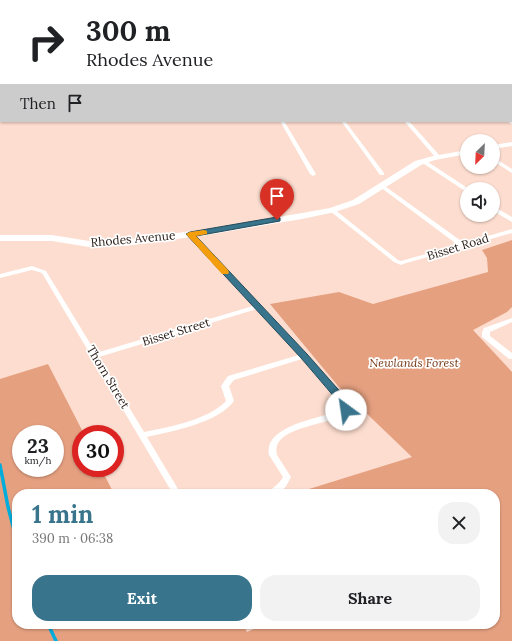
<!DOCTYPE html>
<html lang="en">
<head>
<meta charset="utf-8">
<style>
  :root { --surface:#fff; --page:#f2f2f2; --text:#202124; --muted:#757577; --accent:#38748b }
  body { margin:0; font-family:Lora,serif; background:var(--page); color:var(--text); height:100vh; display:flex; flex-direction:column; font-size:15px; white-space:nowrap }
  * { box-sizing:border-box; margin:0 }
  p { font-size:13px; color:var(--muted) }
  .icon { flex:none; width:22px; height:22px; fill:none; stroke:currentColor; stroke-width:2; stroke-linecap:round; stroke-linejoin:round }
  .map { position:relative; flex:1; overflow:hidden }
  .details { position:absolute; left:12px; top:489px; width:488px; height:140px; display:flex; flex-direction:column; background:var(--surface); border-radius:16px; box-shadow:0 1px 3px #0004 }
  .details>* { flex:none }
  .top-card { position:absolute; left:0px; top:0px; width:512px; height:122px; box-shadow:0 1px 3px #0004; background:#fff; color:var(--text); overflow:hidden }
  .needle { width:26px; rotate:204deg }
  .controls { position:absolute; left:460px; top:134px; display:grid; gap:8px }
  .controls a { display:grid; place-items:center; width:40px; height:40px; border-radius:50%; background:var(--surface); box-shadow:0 1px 3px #0004; font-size:20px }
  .speed { position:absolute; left:12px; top:425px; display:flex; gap:8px; font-size:20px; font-weight:700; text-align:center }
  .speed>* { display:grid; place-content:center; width:52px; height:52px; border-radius:50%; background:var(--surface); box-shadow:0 1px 3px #0004; line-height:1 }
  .speed small { font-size:10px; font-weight:400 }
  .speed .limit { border:6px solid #d22; background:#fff; color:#111 }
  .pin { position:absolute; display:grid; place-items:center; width:34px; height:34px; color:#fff; margin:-41px -17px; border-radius:50% 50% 50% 0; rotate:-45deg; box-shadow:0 0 4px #0007 }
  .pin .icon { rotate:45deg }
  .me { position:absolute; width:44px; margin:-22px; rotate:329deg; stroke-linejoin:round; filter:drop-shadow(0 0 3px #0008) }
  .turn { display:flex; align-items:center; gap:14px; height:84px; padding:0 20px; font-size:18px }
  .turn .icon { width:52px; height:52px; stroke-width:2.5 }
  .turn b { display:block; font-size:28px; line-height:34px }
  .then { display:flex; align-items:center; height:38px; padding:0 20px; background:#0003; gap:8px; font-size:15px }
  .round { display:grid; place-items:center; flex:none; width:42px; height:42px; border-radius:16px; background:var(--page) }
  .overview { display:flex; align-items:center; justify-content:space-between; height:68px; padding:0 20px }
  h1 { font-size:24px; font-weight:700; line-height:30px; color:var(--accent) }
  .action { display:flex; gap:8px; margin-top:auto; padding:8px 20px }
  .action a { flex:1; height:46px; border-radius:16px; background:var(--accent); color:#fff; font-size:16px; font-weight:700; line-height:46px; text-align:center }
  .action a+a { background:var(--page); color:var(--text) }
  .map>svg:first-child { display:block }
  .green { fill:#e5a080; fill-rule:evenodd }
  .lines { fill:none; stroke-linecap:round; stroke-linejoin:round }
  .stream { stroke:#01addb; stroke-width:3.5 }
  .street { fill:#fff; fill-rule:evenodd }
  .primary { fill:#fff; fill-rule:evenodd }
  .route { fill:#38748b; stroke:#244b5a }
  .slow { fill:#f59e0b }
  .labels { text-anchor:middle; stroke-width:3.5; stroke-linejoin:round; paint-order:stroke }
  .street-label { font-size:12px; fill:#281a14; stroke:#fff }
  .park-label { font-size:12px; font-style:italic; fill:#773919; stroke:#fff }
</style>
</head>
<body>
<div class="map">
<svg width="512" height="641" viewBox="0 0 512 641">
  <rect width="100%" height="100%" fill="#fdddcf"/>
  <path class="green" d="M512 240V307L507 312 473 330 512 372V641H0V379L48 364 84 434H81V468H101L114 494H17V624H243L247 632 265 624H495V494H293L412 457 338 386 270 304 339 292 373 304 488 272 487 258 482 250ZM21 434H55V468H21Z"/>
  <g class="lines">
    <g class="stream">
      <path d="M0 465 8 507 17 541"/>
      <path d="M48 624 56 641"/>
    </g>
    <g class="street">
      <path d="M12 0H16L17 1H13Z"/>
      <path d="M433 0H446L444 1H431Z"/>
      <rect x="0" y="39" width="1" height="2"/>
      <rect x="511" y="64" width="1" height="2"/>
      <rect x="0" y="68" width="1" height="2"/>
      <rect x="0" y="111" width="1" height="2"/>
      <path d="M280 121H284L316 174 315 175 313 176 310 174Z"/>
      <path d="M341 121H345L384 173V175H380Z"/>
      <path d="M404 121H409L440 156V158H436Z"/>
      <path d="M506 121H512V124Z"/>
      <path d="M493 157 512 169V173L493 161Z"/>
      <path d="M423 159 425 160 469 189H467V192L465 191 421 162 420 161Z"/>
      <path d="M382 184 464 243 512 229V233L403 264 401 265 394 262 330 211V209H334L398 260 401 261 458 245 380 187 379 186Z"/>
      <path d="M493 206 512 217V222L493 211Z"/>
      <path d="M190 232 192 233 307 354 348 404 349 410C335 427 270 424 277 455L291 477C284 490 283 494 267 494 272 487 278 486 283 477L269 455C263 427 315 419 335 412L341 409 340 405 302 359 234 380 229 386 234 401C218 423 173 431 147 437L181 494H173L42 273 32 270 0 278V274L32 266 46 271 96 353 253 306 188 235 187 234 188 233ZM257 309 299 355 228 376 221 386 226 401C208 420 169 427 144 432L99 357Z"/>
      <path d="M512 318V322L490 332V336L512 353V359H509L482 337V332L484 328Z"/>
    </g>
    <g class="primary">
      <path d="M512 142V146L493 149V145Z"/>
      <path d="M467 150V154L435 160 421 165 359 204 335 212 302 219 207 235 124 246 89 247 52 241H0V235H52L89 241 124 240 207 229 302 213 330 208 353 200 415 161 433 156Z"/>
    </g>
  </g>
  <path class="route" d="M277 217 280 218V221L196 236 307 354 344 396 351 410 349 412H342L336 399 301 358 186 234 190 232Z"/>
  <path class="slow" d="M204 230 207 231V234L196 236 228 270 229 272 228 274H222L186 234 190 232Z"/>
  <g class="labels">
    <g class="street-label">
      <text transform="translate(133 239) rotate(-5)" y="4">Rhodes Avenue</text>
      <text transform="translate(458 247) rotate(-17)" y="4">Bisset Road</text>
      <text transform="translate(176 332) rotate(-17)" y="4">Bisset Street</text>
      <text transform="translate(108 377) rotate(59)" y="4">Thorn Street</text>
    </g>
    <g class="park-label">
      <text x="414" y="367">Newlands Forest</text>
    </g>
  </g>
</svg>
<div class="controls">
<a><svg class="needle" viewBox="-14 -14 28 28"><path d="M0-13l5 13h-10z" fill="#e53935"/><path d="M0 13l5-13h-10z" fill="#757577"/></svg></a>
<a><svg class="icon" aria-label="sound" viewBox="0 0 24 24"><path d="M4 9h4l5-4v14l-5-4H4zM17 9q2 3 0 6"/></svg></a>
</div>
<div class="speed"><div>23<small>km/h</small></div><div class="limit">30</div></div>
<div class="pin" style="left:277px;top:220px;background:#d93025"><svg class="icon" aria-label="arrive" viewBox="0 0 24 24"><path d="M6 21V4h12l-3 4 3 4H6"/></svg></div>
<svg class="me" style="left:346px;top:410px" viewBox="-20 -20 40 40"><circle r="19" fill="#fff"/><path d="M0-13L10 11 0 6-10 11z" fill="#38748b"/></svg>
<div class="top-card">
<div class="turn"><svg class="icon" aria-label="right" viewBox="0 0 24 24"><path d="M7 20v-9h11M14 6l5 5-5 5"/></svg><div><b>300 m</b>Rhodes Avenue</div></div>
<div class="then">Then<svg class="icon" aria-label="arrive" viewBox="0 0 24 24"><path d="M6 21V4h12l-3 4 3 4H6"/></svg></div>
</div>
<section class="details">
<div class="overview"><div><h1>1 min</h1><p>390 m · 06:38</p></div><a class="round"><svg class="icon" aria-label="close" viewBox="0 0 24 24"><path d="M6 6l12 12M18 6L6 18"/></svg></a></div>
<div class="action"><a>Exit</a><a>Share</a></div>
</section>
</div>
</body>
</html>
